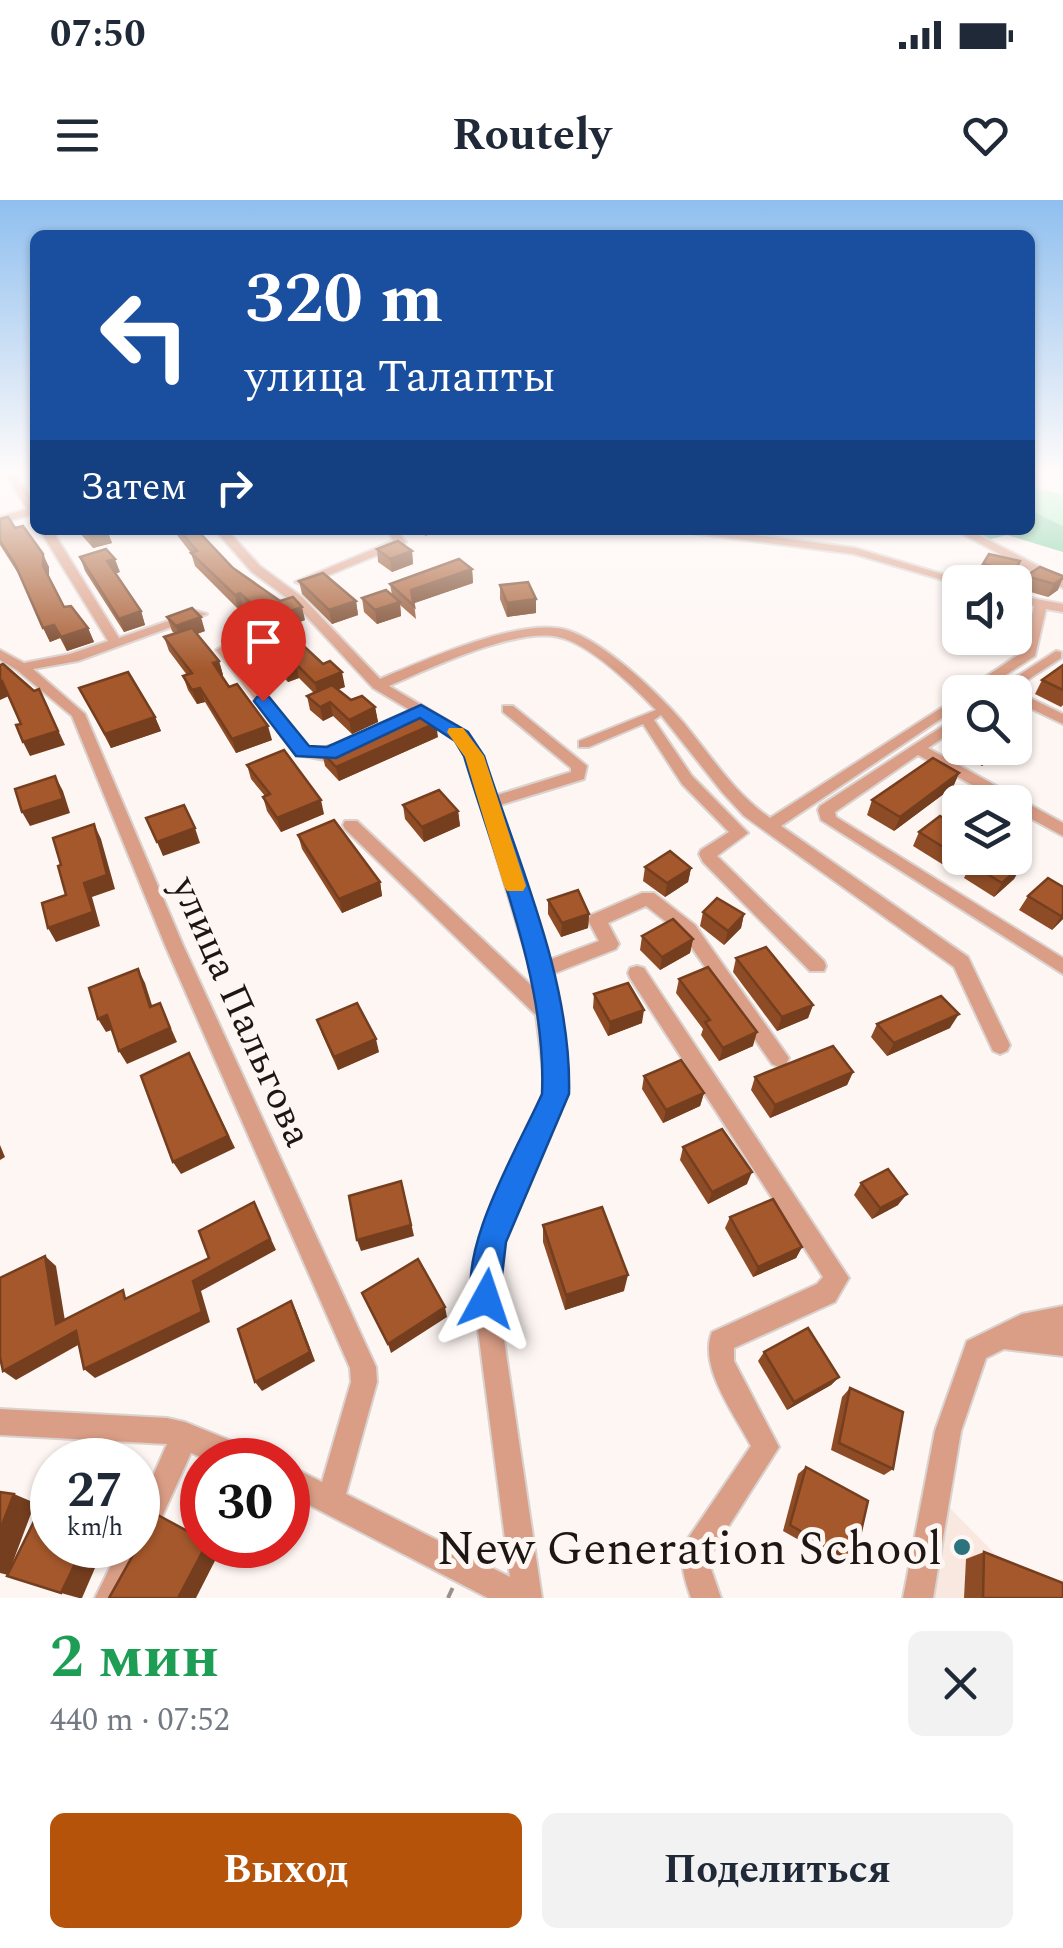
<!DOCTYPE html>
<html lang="ru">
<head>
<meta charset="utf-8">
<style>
  :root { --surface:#fff; --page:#f2f2f3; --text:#1f2937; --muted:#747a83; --accent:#b45309 }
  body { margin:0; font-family:Spectral,serif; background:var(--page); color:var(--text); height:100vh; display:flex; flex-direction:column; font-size:38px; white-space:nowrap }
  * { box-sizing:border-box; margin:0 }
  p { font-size:32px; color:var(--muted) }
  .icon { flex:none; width:55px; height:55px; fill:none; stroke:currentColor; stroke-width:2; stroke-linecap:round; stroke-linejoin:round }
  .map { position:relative; height:1398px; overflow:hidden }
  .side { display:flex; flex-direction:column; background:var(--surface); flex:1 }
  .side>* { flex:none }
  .guide { position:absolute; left:30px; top:30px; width:1005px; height:305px; border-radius:15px; box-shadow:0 2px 8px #0004; background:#1a4fa0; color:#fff; overflow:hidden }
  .controls { position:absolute; left:942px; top:365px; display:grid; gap:20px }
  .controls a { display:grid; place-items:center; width:90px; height:90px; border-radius:15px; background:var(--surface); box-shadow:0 2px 8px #0004; font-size:50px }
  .speed { position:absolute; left:30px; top:1238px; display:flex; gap:20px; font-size:50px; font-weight:700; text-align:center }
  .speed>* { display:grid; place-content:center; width:130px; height:130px; border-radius:50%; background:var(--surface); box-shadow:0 2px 8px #0004; line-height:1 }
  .speed small { font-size:25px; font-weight:400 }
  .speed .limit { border:15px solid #d22; background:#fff; color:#111 }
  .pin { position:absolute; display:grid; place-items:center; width:85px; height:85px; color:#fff; margin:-102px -42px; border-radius:50% 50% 50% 0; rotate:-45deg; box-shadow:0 0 10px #0007 }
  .pin .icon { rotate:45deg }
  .me { position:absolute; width:110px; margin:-55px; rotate:5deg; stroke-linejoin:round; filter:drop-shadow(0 0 8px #0008) }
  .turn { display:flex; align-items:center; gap:35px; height:210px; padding:0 50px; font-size:45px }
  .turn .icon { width:130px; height:130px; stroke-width:2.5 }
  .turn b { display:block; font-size:70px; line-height:85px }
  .then { display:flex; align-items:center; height:95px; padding:0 50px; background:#0003; gap:20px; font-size:38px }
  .round { display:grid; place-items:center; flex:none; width:105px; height:105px; border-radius:15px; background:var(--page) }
  .summary { display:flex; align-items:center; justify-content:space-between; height:170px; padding:0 50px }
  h1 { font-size:60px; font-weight:700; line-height:75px; color:#1e9e55 }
  .cta { display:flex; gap:20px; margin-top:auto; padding:20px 50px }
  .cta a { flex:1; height:115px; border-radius:15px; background:var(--accent); color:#fff; font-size:40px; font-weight:700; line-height:115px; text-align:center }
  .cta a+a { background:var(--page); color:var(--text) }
  .status { display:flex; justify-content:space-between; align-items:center; height:70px; padding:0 50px; background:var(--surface); direction:ltr }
  .status svg { height:28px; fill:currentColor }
  header { display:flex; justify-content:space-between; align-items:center; height:130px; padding:0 50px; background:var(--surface); font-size:45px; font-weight:700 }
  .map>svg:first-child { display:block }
  .built { fill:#f8e8e0 }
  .green { fill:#9befbd }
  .forest { fill:#70cd98 }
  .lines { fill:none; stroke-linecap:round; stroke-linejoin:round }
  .minor-casing { stroke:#dad2cf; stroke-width:4 }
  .path { stroke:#98908d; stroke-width:4; stroke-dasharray:11 11; stroke-linecap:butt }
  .minor { fill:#da9e86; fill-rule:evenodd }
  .wall { fill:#8e4c26 }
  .shaded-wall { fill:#743e1f }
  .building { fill:#a5582c; stroke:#743e1f; stroke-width:2.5 }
  .route { fill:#1a73e8; stroke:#114b97; stroke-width:2.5 }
  .slow { fill:#f59e0b }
  .poi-dot { fill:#2b747d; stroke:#fef6f3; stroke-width:4 }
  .labels { text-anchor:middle; stroke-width:10; stroke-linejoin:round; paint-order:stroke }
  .street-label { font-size:40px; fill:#1d1713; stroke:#fef6f3 }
  .near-poi-label { font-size:48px; fill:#1d1713; stroke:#fef6f3; text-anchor:end }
</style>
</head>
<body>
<div class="status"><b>07:50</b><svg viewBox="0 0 49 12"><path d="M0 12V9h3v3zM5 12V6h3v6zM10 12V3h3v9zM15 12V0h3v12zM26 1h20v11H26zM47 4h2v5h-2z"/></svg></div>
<header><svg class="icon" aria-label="menu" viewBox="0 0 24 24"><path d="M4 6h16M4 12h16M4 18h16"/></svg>Routely<svg class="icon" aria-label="heart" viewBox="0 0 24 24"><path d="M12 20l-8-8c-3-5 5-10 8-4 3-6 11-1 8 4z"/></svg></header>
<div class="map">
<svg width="1063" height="1398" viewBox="0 0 1063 1398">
  <rect width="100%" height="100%" fill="#fef6f3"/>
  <path class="built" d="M945 1303 998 1357 1042 1382 1063 1379V1398H932Z"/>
  <path class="green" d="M1030 287 1063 294V326L1030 310Z"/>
  <path class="forest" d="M1030 310 1063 326V352L1007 335 987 340 969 330H1030Z"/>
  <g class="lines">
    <defs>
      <g id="minor">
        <path d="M6 274H16L35 304V316L31 315 0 323V317L27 309Z"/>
        <path d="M40 330H52L119 438 197 411 207 414 78 461 33 469 85 514 183 745 376 1167 377 1182 346 1294 510 1377 474 1099 479 1042 546 894 536 815 345 629 343 625 345 621H357L533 787 531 771 464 550 450 534 373 488 294 403 252 372 215 330H227L260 366 302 397 380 479C425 460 515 419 563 429 601 438 658 493 683 522 711 556 734 593 770 618L960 496V506L781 626 968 757 1010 845 1007 851 1000 854 993 851 954 767 744 616 722 592 661 515 654 520 692 576 748 633 717 656 824 761 826 766 824 771H810L703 662 699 654 701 650 729 632 682 584 643 524 589 547H579V541L656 510C634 487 589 443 558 437 516 427 429 469 389 486L460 528 478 549 494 596 571 572V568L503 512V506H513L587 566 584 579 497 606 546 761 599 741 588 720 591 715 642 693H654L695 725 789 858 786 864 779 867 772 864 683 735 646 706 608 723 619 744 616 749 550 775 566 894 503 1042 498 1099 542 1398H488L288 1294V1265L322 1282 351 1182 350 1168 165 745 72 516 17 470 0 460V450L24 463 70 454 108 441Z"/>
        <path d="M388 330H396L406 342 404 344 305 385 295 382 393 341Z"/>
        <path d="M685 330H717L855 348 969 382H960V385L854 354 691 333Z"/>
        <path d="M955 330H969L1063 379V388Z"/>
        <path d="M1015 395 1063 404V412L1046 409 1035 456 979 492H963L1024 451 1034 406 1015 403Z"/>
        <path d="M223 446 228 447 308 548C326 550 336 541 349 544V550L325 560 298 555 216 450Z"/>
        <path d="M1056 451 1061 452V458L1009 492H993Z"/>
        <path d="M1012 492 1020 493 1063 514V524L1015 501V492Z"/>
        <path d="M960 515V526L928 548 1063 623V636L1015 610V602H1003L918 555 835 612 836 617 1063 758V774L821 620 818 610 820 606Z"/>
        <path d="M637 766 644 768 849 1078 835 1102 734 1148V1161L779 1247 711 1354V1369L721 1398H691C684 1377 678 1361 687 1340L751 1246C735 1215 698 1167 712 1132L817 1084 823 1077 630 778 628 773 630 768Z"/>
        <path d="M1063 1106V1156L1004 1149 986 1158 961 1231 933 1398H903L935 1231 967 1141 1022 1114Z"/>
        <path d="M0 1209 167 1218 185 1222 254 1250 258 1260H208L191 1253 125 1398H95L121 1345H138V1310L167 1244 0 1235Z"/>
      </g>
    </defs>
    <use href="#minor" class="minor-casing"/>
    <path class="path" d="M448 1398 453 1387"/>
    <use href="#minor" class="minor"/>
  </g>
  <g class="wall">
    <path d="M0 319 15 328 49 367V377L64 407 88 428 94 442 67 451 60 438 50 442 21 378 0 345Z"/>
    <path d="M77 330H107L112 343 93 348Z"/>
    <path d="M173 330H197L233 368 305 420 289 426 300 443 345 487 337 489 351 500 375 507 378 522 352 534 333 516 323 521 310 510 307 496 314 493 299 478 288 482 278 472 274 458 278 457 267 446 264 432 274 428 263 418 257 420 243 407 238 409 195 366 191 353Z"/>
    <path d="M377 349 412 351 413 364 392 372 378 362Z"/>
    <path d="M80 357 120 372 115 373 141 411 145 425 124 432 85 371Z"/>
    <path d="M1020 361 1010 382H997L978 377 983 364Z"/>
    <path d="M1040 367 1058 390 1048 397 1020 389 1026 376Z"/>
    <path d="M472 369 473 383 414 403 416 419 400 405 401 416 377 424 364 412 362 398 392 395 390 384Z"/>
    <path d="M299 381 356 401 358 415 332 424 302 394Z"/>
    <path d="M500 385 536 413 507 417 500 399Z"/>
    <path d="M167 417 205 431 197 434 219 461 223 475H221L272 540 236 553 205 502 197 504 188 490 183 476 187 475 169 451 164 437 174 433 172 431Z"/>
    <path d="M1063 465V505L1061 507 1035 494 1042 480Z"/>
    <path d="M79 488 155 517 161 531 111 548Z"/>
    <path d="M438 537 339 581 325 566 322 552Z"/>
    <path d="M960 544V548H1002L999 552 982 566 957 552Z"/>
    <path d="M247 565 324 614 281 632 267 611 263 597 265 596 251 579Z"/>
    <path d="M959 573 953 587 894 631 867 615 872 600Z"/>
    <path d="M403 605 458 611 460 626 424 642 405 619Z"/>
    <path d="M960 628V649L942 664 913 646 919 632Z"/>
    <path d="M298 635 380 682 382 696 342 713 302 649Z"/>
    <path d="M971 664 1022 665 1014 679 994 697 964 678Z"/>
    <path d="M645 667 691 668 688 682 665 697 643 681Z"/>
    <path d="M1048 678 1063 719 1052 730 1019 710 1028 696Z"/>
    <path d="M548 700 589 714 588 728 561 737 548 714Z"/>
    <path d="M703 712 744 714 741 728 724 745 700 726Z"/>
    <path d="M642 736 693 739 690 753 660 770 640 750Z"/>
    <path d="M736 758 813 805 808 818 777 831 733 772Z"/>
    <path d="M679 779 753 846 719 861 701 835 703 829 676 793Z"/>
    <path d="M594 794 642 823 608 836 593 808Z"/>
    <path d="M317 820 379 852 338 870 322 834Z"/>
    <path d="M877 824 950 828 887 856 871 837Z"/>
    <path d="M853 872 847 885 770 918 751 890 755 877Z"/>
    <path d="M644 876 704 893 700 906 663 923 642 889Z"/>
    <path d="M683 947 747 984 708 1004 680 960Z"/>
    <path d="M861 983 898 1005 872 1019 854 995Z"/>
    <path d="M730 1017 802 1047 796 1058 753 1077 725 1028Z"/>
    <path d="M543 1025 624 1091 565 1110 543 1042Z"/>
    <path d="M764 1152 839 1177 831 1185 787 1210 758 1161Z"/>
    <path d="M850 1188 893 1269 884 1275 831 1250 842 1197Z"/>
    <path d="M806 1267 854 1362 845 1366 783 1331 798 1274Z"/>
    <path d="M984 1352 1063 1398H964L966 1359Z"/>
  </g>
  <g class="shaded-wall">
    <path d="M107 330 112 343 93 348 88 335Z"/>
    <path d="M424 330H444L425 336Z"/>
    <path d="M412 351 413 364 392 372 390 359Z"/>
    <path d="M43 354 49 367V380L43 366Z"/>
    <path d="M115 359 120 372 112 375 107 361Z"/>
    <path d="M472 369 473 383 412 404 411 390Z"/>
    <path d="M1063 378 1058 390 1048 397 1054 384Z"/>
    <path d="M240 393 243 407 238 409 235 395Z"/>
    <path d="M536 399V413L507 417V403Z"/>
    <path d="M356 401 358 415 332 424 329 410Z"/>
    <path d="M400 402 401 416 377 424 375 410Z"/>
    <path d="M260 404 263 418 257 420 254 406Z"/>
    <path d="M302 407 305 420 277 431 273 417Z"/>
    <path d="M141 411 145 425 124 432 119 419Z"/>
    <path d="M201 417 205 431 180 440 176 426Z"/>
    <path d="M54 425 60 438 50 442 43 428Z"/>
    <path d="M88 428 94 442 67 451 61 437Z"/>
    <path d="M219 461 223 475 217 477 213 463Z"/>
    <path d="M296 464 299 478 288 482 285 468Z"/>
    <path d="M342 472 345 487 318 497 315 483Z"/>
    <path d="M2 481 9 496 0 500V482Z"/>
    <path d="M200 488 205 502 197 504 192 490Z"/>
    <path d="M39 489 65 545 30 556 23 542Z"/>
    <path d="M330 502 333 516 323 521 320 507Z"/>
    <path d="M375 507 378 522 352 534 349 520Z"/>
    <path d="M155 517 161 531 111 548 105 534Z"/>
    <path d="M436 523 438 537 339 581 336 567Z"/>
    <path d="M268 526 272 540 236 553 232 539Z"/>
    <path d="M993 548H1002L999 552 982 566 988 551Z"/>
    <path d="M959 573 953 587 894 631 900 617Z"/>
    <path d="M55 576 63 591 70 613 30 626 22 612Z"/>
    <path d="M321 600 324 614 281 632 277 618Z"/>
    <path d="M458 611 460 626 424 642 422 627Z"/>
    <path d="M94 624 101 639 115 689 92 697 100 726 56 742 48 728 84 683Z"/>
    <path d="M195 628 200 643 163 656 157 642Z"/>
    <path d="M960 640V649L942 664 948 650Z"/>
    <path d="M1022 665 1014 679 994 697 1002 683Z"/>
    <path d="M691 668 688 682 665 697 667 683Z"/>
    <path d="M380 682 382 696 342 713 339 699Z"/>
    <path d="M589 714 588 728 561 737 562 723Z"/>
    <path d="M744 714 741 728 724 745 728 731Z"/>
    <path d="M1063 714V719L1052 730 1061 716Z"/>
    <path d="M693 739 690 753 660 770 662 757Z"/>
    <path d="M138 769 145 783 157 821 150 807Z"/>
    <path d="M160 803 177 842 127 864 119 851Z"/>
    <path d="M813 805 808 818 777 831 782 817Z"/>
    <path d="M644 810 642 823 608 836 610 822Z"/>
    <path d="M959 814 950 828 887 856 894 843Z"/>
    <path d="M107 815 115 829 106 832 98 819Z"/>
    <path d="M757 832 753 846 719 861 723 848Z"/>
    <path d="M376 839 379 852 338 870 334 857Z"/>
    <path d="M189 853 235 948 181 974 173 962Z"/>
    <path d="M853 872 847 885 770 918 775 905Z"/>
    <path d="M704 893 700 906 663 923 666 910Z"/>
    <path d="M0 945 5 957 0 960Z"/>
    <path d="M752 972 747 984 708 1004 712 992Z"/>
    <path d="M404 992 414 1036 361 1051 357 1040Z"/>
    <path d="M907 994 898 1005 872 1019 880 1008Z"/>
    <path d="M254 1002 276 1050 201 1091 210 1122 95 1178 84 1169 193 1081Z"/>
    <path d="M802 1047 796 1058 753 1077 758 1067Z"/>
    <path d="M45 1056 56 1066 67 1133 56 1124Z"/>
    <path d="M628 1075 624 1091 565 1110 566 1095Z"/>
    <path d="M291 1101 296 1111 315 1161 262 1191 255 1182Z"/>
    <path d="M445 1107 447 1117 391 1153 388 1144Z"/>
    <path d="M76 1131 87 1140 16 1180 3 1171Z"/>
    <path d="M839 1177 831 1185 787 1210 794 1202Z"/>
    <path d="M14 1294 35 1303 8 1375 0 1373V1330Z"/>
    <path d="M84 1345H105L82 1398H79L61 1393Z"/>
    <path d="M206 1345H213L221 1349 196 1398H178Z"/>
  </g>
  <g class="building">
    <path d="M8 317 15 328 23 326 43 354V366L64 407 71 406 88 428 61 437 54 425 43 428 15 364 0 341V319Z"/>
    <path d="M84 330H105L88 335Z"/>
    <path d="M179 330H197L233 368 280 401 293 397 302 407 273 417 260 404 254 406 240 393 235 395 191 353 197 351Z"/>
    <path d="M398 341 412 351 390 359 377 349Z"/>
    <path d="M106 349 115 359 107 361 141 411 119 419 80 357Z"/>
    <path d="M989 354 1020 361 1014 372 983 364Z"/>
    <path d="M459 359 472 369 411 390 414 406 390 384Z"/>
    <path d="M1040 367 1063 376V378L1054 384 1026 376Z"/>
    <path d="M323 373 356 401 329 410 299 381Z"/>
    <path d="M528 382 536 399 507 403 500 385Z"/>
    <path d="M386 390 400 402 375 410 362 398Z"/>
    <path d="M192 408 201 417 176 426 167 417Z"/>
    <path d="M287 424 299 436 294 437 323 464 330 461 342 472 315 483 296 464 285 468 274 458 285 454 264 432Z"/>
    <path d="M192 428 219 461 213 463 229 487 237 484 268 526 232 539 200 488 192 490 183 476 192 473 164 437Z"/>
    <path d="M3 464 34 491 39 489 58 531 23 542 16 525 21 524 2 481 0 482V465Z"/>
    <path d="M1063 465V490L1042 480Z"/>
    <path d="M128 472 155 517 105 534 79 488Z"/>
    <path d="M332 485 351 500 362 496 375 507 349 520 330 502 320 507 307 496Z"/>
    <path d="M418 508 436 523 336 567 322 552Z"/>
    <path d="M284 550 321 600 277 618 263 597 270 594 247 565Z"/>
    <path d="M933 558 959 573 900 617 872 600Z"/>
    <path d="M55 576 63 599 22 612 15 589Z"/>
    <path d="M439 590 458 611 422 627 403 605Z"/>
    <path d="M184 605 195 628 157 642 146 618Z"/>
    <path d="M940 616 960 628V640L948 650 919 632Z"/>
    <path d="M334 620 380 682 339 699 298 635Z"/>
    <path d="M94 624 107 675 84 683 93 712 48 728 42 703 66 695 58 666 61 665 53 638Z"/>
    <path d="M670 651 691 668 667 683 645 667Z"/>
    <path d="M978 658H1009L1022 665 1002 683 971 664Z"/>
    <path d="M1048 678 1063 687V714L1061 716 1028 696Z"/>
    <path d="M578 690 589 714 562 723 548 700Z"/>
    <path d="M717 698 744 714 728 731 703 712Z"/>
    <path d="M673 719 693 739 662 757 642 736Z"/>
    <path d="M766 747 813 805 782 817 736 758Z"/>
    <path d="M708 767 757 832 723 848 705 822 710 820 679 779Z"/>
    <path d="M138 769 150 807 160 803 170 828 119 851 107 815 98 819 89 788Z"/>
    <path d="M628 783 644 810 610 822 594 794Z"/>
    <path d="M941 796 959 814 894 843 877 824Z"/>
    <path d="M357 803 376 839 334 857 317 820Z"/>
    <path d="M833 846 853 872 775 905 755 877Z"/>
    <path d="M189 853 228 936 173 962 141 876Z"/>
    <path d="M681 860 704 893 666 910 644 876Z"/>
    <path d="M722 929 752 972 712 992 683 947Z"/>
    <path d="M888 969 907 994 880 1008 861 983Z"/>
    <path d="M401 981 411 1025 357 1040 349 996Z"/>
    <path d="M773 999 802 1047 758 1067 730 1017Z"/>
    <path d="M254 1002 270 1039 193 1081 202 1112 84 1169 76 1131 3 1171 0 1157V1078L45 1056 56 1124 123 1090 125 1099 209 1058 199 1031Z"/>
    <path d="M602 1007 628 1075 566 1095 543 1025Z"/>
    <path d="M418 1059 445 1107 388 1144 362 1093Z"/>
    <path d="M291 1101 310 1152 255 1182 238 1129Z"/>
    <path d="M808 1128 839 1177 794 1202 764 1152Z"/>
    <path d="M850 1188 903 1212 893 1269 839 1243Z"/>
    <path d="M806 1267 868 1301 854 1362 790 1325Z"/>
    <path d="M0 1292 14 1294 0 1330Z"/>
    <path d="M45 1299 52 1302V1345H84L61 1393 7 1376Z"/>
    <path d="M156 1314 202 1339V1345H206L178 1398H109Z"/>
    <path d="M984 1352 1063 1383V1398H983Z"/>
  </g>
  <linearGradient id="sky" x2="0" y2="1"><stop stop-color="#8fbfef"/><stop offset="0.58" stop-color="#fffbfa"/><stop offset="1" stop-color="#fffbfa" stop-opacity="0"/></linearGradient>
  <rect width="1063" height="470" fill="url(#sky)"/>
  <path class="route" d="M257 497H269L309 546 327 547 421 505 468 532 484 556C518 663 572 780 569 894L506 1042 498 1110 486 1115 475 1110C453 1055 519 946 542 894 547 781 496 663 464 556L455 541 420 518 336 558 296 556 254 501Z"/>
  <path class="slow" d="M449 528H463L484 556 526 686 523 691H507L504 686 465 557 447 532Z"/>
  <circle class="poi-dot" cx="962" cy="1347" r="10"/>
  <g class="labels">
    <g class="street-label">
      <text transform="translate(243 811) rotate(66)" y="14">улица Пальгова</text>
    </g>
    <g class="near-poi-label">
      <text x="942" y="1364">New Generation School</text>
    </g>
  </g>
</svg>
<div class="controls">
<a><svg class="icon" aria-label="sound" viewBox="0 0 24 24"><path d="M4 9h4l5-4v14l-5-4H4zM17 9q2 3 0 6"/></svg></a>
<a><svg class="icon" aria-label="search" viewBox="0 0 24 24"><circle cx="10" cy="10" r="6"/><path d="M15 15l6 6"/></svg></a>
<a><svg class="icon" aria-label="layers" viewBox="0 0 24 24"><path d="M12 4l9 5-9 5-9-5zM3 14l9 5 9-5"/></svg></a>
</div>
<div class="speed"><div>27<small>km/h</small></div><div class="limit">30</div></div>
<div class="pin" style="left:263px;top:501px;background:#d93025"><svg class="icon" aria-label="arrive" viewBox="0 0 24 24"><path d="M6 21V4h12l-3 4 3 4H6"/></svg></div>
<svg class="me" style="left:486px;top:1099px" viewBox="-20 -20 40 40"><path d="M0-17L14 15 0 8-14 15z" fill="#1a73e8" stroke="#fff" stroke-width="4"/></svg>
<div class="guide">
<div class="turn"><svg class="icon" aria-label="left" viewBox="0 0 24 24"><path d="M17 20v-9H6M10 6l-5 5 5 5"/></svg><div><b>320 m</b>улица Талапты</div></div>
<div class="then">Затем<svg class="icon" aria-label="right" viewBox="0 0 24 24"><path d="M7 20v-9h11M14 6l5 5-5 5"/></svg></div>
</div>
</div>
<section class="side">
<div class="summary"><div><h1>2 мин</h1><p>440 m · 07:52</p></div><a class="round"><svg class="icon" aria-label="close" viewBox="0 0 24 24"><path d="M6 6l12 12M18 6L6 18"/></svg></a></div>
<div class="cta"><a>Выход</a><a>Поделиться</a></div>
</section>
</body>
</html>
